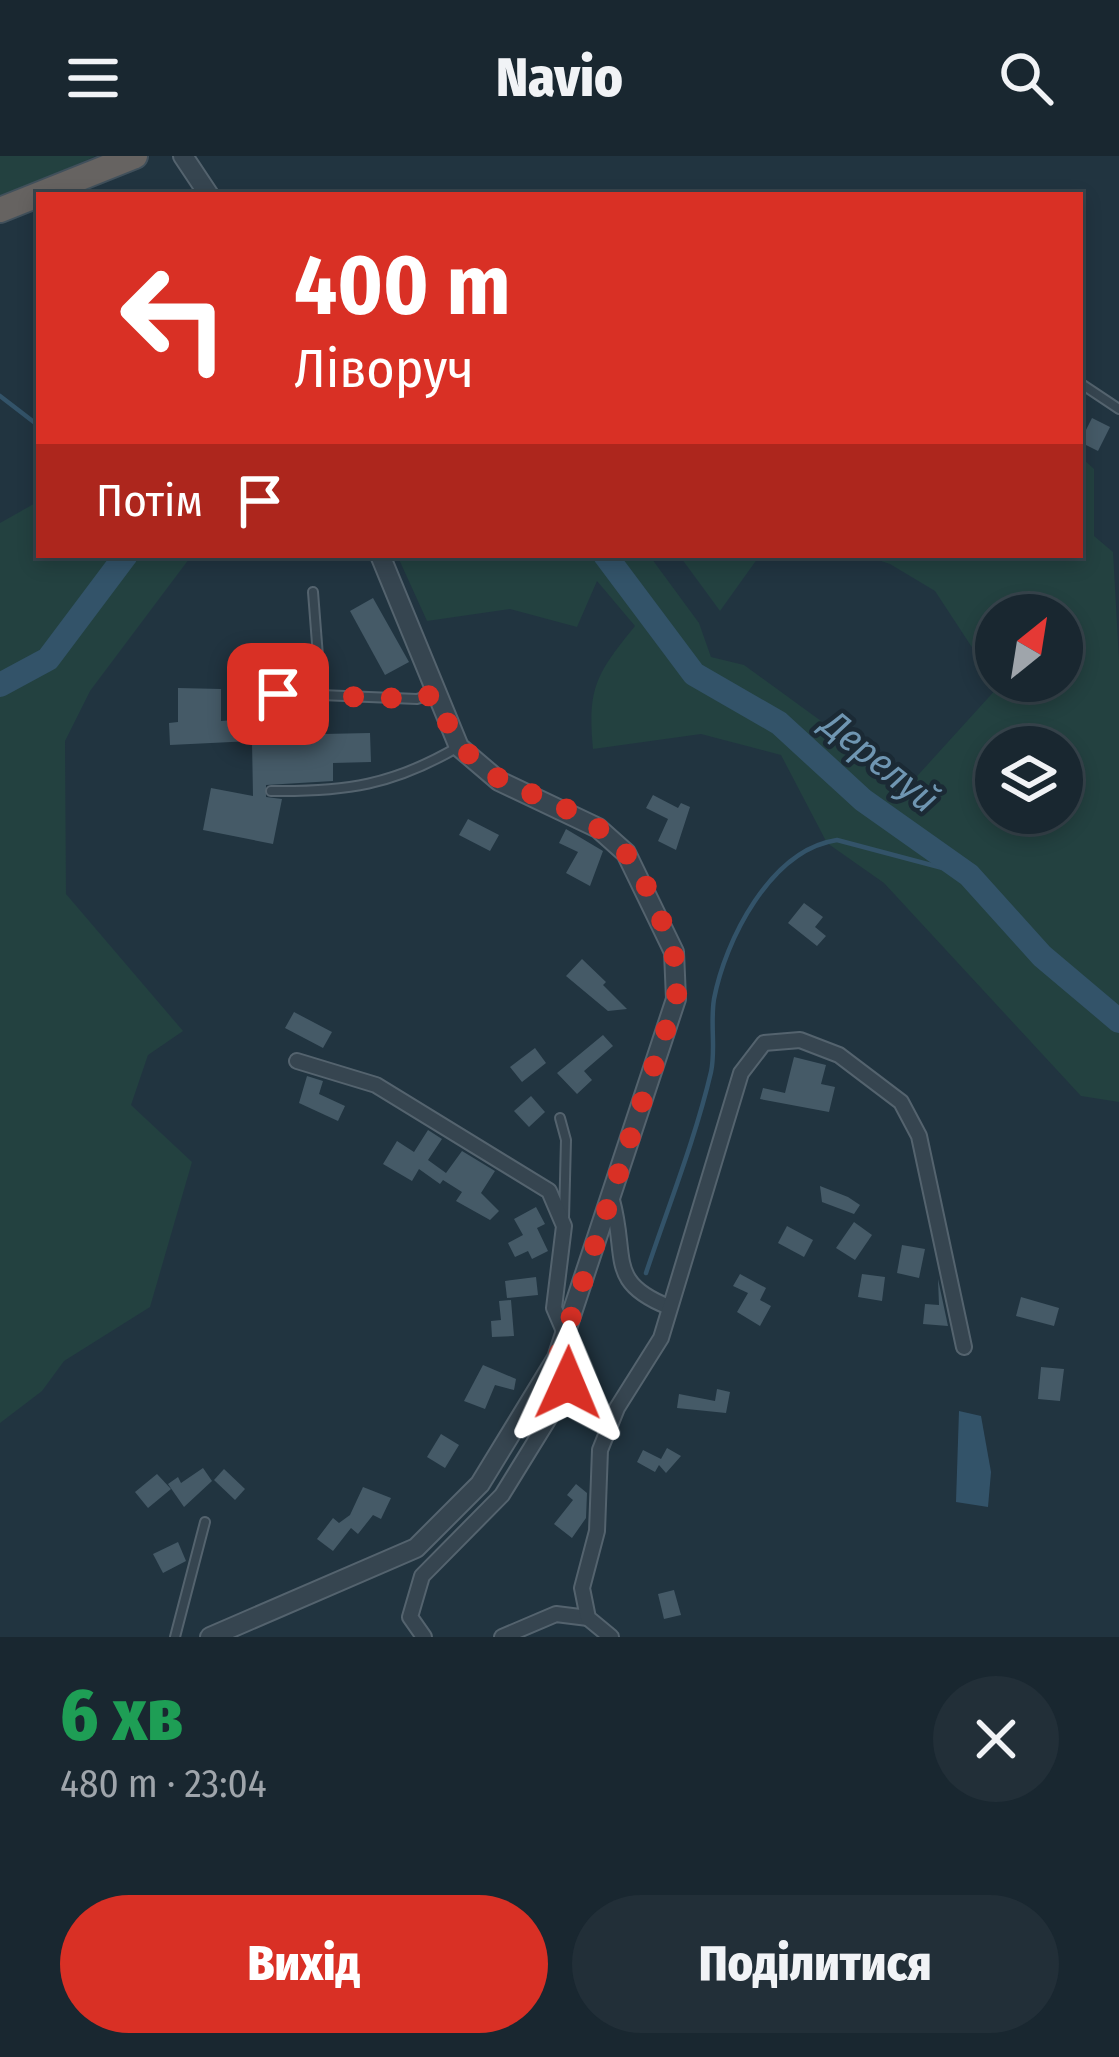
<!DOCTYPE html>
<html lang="uk">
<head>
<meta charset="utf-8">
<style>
  :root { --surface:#192730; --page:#222f38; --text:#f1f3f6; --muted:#9fa5ab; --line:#37444c; --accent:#d93025 }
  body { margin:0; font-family:"Fira Sans Condensed",sans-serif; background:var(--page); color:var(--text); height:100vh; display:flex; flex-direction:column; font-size:45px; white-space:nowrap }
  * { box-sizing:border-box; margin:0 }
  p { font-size:39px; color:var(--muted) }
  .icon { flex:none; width:66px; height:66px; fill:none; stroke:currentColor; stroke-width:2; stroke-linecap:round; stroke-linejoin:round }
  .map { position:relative; height:1481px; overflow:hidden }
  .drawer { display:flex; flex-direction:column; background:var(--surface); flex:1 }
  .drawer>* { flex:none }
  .banner { position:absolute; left:36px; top:36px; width:1047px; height:366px; border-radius:0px; box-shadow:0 6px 18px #0003,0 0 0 3px var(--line); background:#d93025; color:#fff; overflow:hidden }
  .needle { width:78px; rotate:30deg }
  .tools { position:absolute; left:975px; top:438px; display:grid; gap:24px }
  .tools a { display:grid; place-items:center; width:108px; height:108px; border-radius:50%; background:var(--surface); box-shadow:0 6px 18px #0003,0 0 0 3px var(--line); font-size:60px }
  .pin { position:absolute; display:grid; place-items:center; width:102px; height:102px; color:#fff; margin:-51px; border-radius:24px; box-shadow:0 6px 18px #0006 }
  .me { position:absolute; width:132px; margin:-66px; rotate:1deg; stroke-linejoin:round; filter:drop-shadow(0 0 9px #0008) }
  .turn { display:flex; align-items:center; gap:42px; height:252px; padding:0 60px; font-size:54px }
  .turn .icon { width:156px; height:156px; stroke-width:2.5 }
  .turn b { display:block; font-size:84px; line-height:102px }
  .then { display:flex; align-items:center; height:114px; padding:0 60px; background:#0003; gap:24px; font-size:45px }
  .round { display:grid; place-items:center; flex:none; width:126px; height:126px; border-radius:63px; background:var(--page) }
  .overview { display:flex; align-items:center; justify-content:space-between; height:204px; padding:0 60px }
  h1 { font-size:72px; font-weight:800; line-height:90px; color:#1e9e55 }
  .cta { display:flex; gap:24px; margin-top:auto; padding:24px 60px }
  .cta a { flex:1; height:138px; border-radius:72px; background:var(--accent); color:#fff; font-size:48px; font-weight:800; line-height:138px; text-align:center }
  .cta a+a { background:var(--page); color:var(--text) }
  header { display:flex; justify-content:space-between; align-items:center; height:156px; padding:0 60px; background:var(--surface); font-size:54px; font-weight:800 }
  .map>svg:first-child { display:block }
  .green { fill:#234140; fill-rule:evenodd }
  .water { fill:#335369 }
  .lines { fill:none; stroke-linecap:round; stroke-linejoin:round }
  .stream { stroke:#335369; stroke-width:4.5 }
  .river { stroke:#335369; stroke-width:24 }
  .building { fill:#455a67 }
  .service-casing { stroke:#54636e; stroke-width:12 }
  .minor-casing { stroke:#54636e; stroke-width:18 }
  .tertiary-casing { stroke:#54636e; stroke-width:22 }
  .trunk-casing { stroke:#41505b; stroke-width:28 }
  .service { stroke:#364550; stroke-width:8 }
  .minor { stroke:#364550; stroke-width:14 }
  .tertiary { stroke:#364550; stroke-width:18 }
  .trunk { stroke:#666361; stroke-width:24 }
  .route { stroke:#d93025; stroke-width:21; stroke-dasharray:0 37.8 }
  .labels { text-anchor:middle; stroke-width:9; stroke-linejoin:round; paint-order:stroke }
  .water-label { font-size:39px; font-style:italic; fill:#6f96b2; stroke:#1b2a35 }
</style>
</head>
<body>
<header><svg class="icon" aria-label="menu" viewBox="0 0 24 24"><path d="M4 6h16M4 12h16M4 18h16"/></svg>Navio<svg class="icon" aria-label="search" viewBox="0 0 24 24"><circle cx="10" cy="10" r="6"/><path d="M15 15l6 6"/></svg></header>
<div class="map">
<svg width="1119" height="1481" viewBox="0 0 1119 1481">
  <rect width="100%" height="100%" fill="#213440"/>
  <g class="green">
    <path d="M0 0H96L0 42Z"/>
    <path d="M1080 300 1094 313V380L1113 396 1119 504V946L1081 940 884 727 827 687 781 599 701 578 593 593C587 531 597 517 635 470L597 425 577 471 510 453 427 465 397 399H649L699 467 711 501 744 509 909 629 998 531 935 435 890 408 863 399H1080ZM1062 459V525H996V459ZM996 591H1062V657H996Z"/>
    <path d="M39 345V399H192L90 535 65 585 66 738 183 875 148 899 131 949 192 1006 150 1151 64 1205 42 1235 0 1267V367Z"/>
    <path d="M679 399H760L720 455Z"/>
  </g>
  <path class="water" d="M959 1255 981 1260 991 1316 988 1351 956 1346Z"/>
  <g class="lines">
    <g class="stream">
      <path d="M0 240 39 270"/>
      <path d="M646 1117C668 1051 695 984 711 916 716 893 710 868 714 843 725 785 770 694 837 684L969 719"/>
    </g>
    <g class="river">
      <path d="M605 399 694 518 779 567 863 644 969 719 1042 800 1119 865"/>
      <path d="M0 529 48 503 126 399"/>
    </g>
  </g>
  <g class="building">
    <path d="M1092 262 1110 271 1098 295 1080 286Z"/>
    <path d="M373 442 409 506 385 519 350 455Z"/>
    <path d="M178 532 221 533V565L322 557 323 578 370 577 371 606 333 607V625L266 629V641L282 643 273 688 203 674 211 632 253 640 252 585 170 589 169 567 178 566Z"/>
    <path d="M653 639 678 652 681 647 690 651 676 694 658 685 668 663 646 652Z"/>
    <path d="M468 663 499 679 490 695 459 679Z"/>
    <path d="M566 673 603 695 590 730 566 717 578 696 559 687Z"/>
    <path d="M804 747 823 761 815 771 826 780 817 790 788 767Z"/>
    <path d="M582 803 606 826 603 829 627 853 608 855 566 820Z"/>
    <path d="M294 856 332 876 323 892 285 872Z"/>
    <path d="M603 879 613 890 584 915 592 924 577 938 557 917Z"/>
    <path d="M535 892 546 907 522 926 510 911Z"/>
    <path d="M794 901 826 909 821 928 835 931 829 956 760 943 763 932 785 937Z"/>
    <path d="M307 920 323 925 319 938 345 950 338 965 299 947Z"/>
    <path d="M531 940 545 956 529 971 514 955Z"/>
    <path d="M428 974 442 983 428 1004 446 1017 462 995 495 1015 481 1037 499 1055 490 1064 456 1045 462 1036 443 1024 440 1028 419 1013 412 1025 383 1008 397 985 414 996Z"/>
    <path d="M820 1030 848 1041 860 1049 854 1058 822 1046Z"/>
    <path d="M536 1051 545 1068 537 1072 548 1095 532 1103 528 1095 515 1101 508 1087 523 1079 514 1063Z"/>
    <path d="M854 1066 872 1079 855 1104 836 1092Z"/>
    <path d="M787 1070 813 1084 804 1101 778 1087Z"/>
    <path d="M902 1089 925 1093 919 1122 897 1117Z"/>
    <path d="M740 1118 766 1132 760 1144 771 1150 760 1170 737 1156 748 1137 733 1130Z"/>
    <path d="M862 1118 885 1121 882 1145 858 1141Z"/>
    <path d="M536 1121 538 1139 507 1142 505 1125Z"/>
    <path d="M938 1123 948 1170 923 1168 925 1148 939 1149Z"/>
    <path d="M1021 1141 1059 1152 1054 1170 1016 1160Z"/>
    <path d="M511 1144 514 1180 492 1181 491 1165 501 1164 499 1145Z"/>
    <path d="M483 1209 516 1223 514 1234 495 1229 485 1253 464 1245Z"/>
    <path d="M1041 1211 1064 1213 1060 1245 1038 1243Z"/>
    <path d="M717 1233 730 1236 726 1257 677 1252 679 1238 715 1245Z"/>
    <path d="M441 1278 459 1289 445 1312 427 1301Z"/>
    <path d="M667 1292 681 1300 666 1317 659 1309 655 1316 637 1306 643 1294 661 1303Z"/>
    <path d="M203 1312 212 1325 184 1351 168 1328 178 1321 181 1327Z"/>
    <path d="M224 1313 245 1333 235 1344 214 1324Z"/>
    <path d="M157 1318 171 1333 148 1352 135 1336Z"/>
    <path d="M576 1328 587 1337 586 1362 572 1382 554 1368 573 1344 567 1339Z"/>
    <path d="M363 1331 391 1342 381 1363 373 1359 358 1378 351 1372 333 1395 317 1383 333 1362 339 1367 350 1359Z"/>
    <path d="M178 1386 186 1405 163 1417 153 1398Z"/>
    <path d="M674 1434 681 1459 664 1463 658 1438Z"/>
  </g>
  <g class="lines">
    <defs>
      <g id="service">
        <path d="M1080 227 1119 253"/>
        <path d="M313 436 321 539 417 543 433 538"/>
        <path d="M235 537 321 539"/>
        <path d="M271 635C346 636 393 629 458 591"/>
        <path d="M560 962 566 984 564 1062"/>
        <path d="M175 1481 205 1366"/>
      </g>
      <g id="minor">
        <path d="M297 905 376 929 549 1035 564 1070 554 1152 566 1180"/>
        <path d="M612 1044C628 1102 606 1126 669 1151"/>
        <path d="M424 1481 410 1461 422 1420 502 1339 563 1240 568 1222 559 1198"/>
        <path d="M502 1481 556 1458 588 1462"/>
        <path d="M611 1481 588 1462 582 1432 597 1375 600 1294 617 1252 661 1182 741 917 764 887 800 884 839 899 901 946 919 980 964 1191"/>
      </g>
      <g id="tertiary">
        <path d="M183 0 209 39"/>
        <path d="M210 1481 416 1392 480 1328 557 1202 676 843 674 796 626 697 598 672 499 625 459 591 380 399"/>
      </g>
      <path id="trunk" d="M0 54 135 0"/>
    </defs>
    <use href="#service" class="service-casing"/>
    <use href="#minor" class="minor-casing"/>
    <use href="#tertiary" class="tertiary-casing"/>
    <use href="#trunk" class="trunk-casing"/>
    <use href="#service" class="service"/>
    <use href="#minor" class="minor"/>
    <use href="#tertiary" class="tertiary"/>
    <use href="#trunk" class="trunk"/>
  </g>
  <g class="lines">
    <path class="route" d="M278 538 417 543 435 538C476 651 541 620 613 684 635 703 646 729 657 754 670 784 681 809 676 843L559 1198 568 1227"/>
  </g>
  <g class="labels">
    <g class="water-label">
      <text transform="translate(881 605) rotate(39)" y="14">Дерелуй</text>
    </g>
  </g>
</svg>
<div class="tools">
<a><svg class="needle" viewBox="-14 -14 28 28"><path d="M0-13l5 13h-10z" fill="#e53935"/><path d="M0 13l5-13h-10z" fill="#9fa5ab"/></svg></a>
<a><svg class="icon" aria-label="layers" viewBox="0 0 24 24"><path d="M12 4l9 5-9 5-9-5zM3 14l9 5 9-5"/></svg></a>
</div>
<div class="pin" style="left:278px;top:538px;background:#d93025"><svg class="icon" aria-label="arrive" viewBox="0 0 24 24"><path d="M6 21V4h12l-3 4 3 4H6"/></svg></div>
<svg class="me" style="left:568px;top:1227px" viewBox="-20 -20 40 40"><path d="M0-17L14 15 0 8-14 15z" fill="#d93025" stroke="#fff" stroke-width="4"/></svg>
<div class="banner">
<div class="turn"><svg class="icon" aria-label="left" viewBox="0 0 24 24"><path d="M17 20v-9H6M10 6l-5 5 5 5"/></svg><div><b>400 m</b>Ліворуч</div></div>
<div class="then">Потім<svg class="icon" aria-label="arrive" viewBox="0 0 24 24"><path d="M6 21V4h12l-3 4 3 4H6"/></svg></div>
</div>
</div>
<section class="drawer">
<div class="overview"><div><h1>6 хв</h1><p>480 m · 23:04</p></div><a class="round"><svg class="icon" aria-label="close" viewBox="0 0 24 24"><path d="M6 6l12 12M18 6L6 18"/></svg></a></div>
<div class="cta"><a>Вихід</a><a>Поділитися</a></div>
</section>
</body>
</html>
